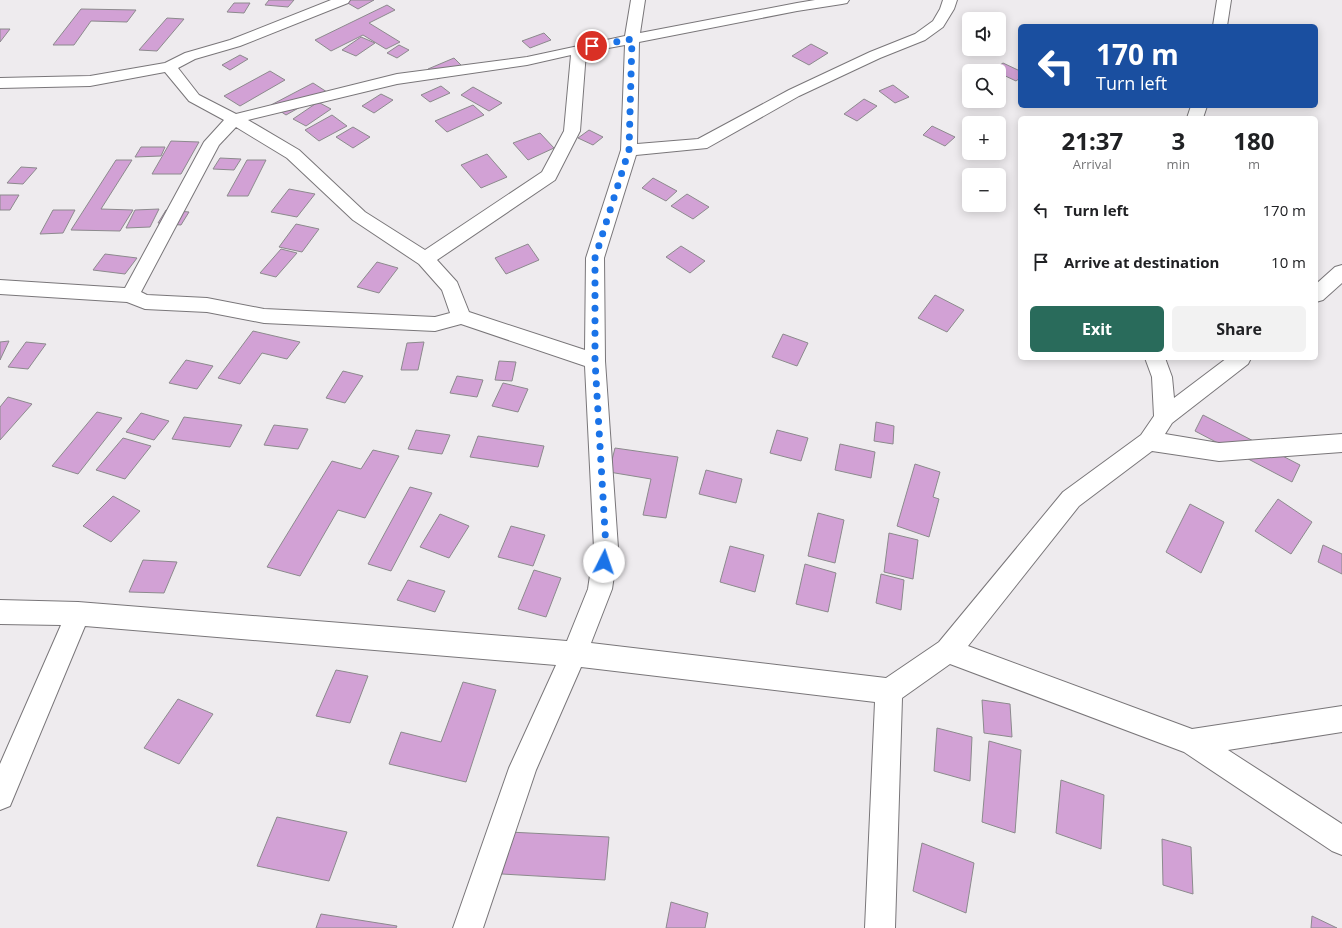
<!DOCTYPE html>
<html lang="en">
<head>
<meta charset="utf-8">
<style>
  :root { --surface:#fff; --page:#f2f2f2; --text:#202124; --muted:#757577; --accent:#296b5b }
  body { margin:0; font-family:"Open Sans",sans-serif; background:var(--page); color:var(--text); height:100vh; display:flex; flex-direction:column; font-size:15px; white-space:nowrap }
  * { box-sizing:border-box; margin:0 }
  p { font-size:13px; color:var(--muted) }
  .icon { flex:none; width:22px; height:22px; fill:none; stroke:currentColor; stroke-width:2; stroke-linecap:round; stroke-linejoin:round }
  .map { position:relative; flex:1; overflow:hidden }
  .side { position:absolute; left:1018px; top:116px; width:300px; height:244px; display:flex; flex-direction:column; background:var(--surface); border-radius:6px; box-shadow:0 2px 10px #0003 }
  .side>* { flex:none }
  .banner { position:absolute; left:1018px; top:24px; width:300px; height:84px; border-radius:6px; box-shadow:0 2px 10px #0003; background:#1a4fa0; color:#fff; overflow:hidden }
  .controls { position:absolute; left:962px; top:12px; display:grid; gap:8px }
  .controls a { display:grid; place-items:center; width:44px; height:44px; border-radius:6px; background:var(--surface); box-shadow:0 2px 10px #0003; font-size:20px }
  .pin { position:absolute; display:grid; place-items:center; width:34px; height:34px; color:#fff; margin:-17px; border:2px solid #fff; border-radius:50%; box-shadow:0 1px 4px #0007 }
  .me { position:absolute; width:44px; margin:-22px; rotate:4deg; stroke-linejoin:round; filter:drop-shadow(0 0 3px #0008) }
  .turn { display:flex; align-items:center; gap:14px; height:84px; padding:0 12px; font-size:18px }
  .turn .icon { width:52px; height:52px; stroke-width:2.5 }
  .turn b { display:block; font-size:28px; line-height:34px }
  .eta { display:flex; justify-content:space-evenly; align-items:center; height:68px; text-align:center }
  .eta b { font-size:24px; font-weight:700; line-height:28px }
  .button { display:flex; gap:8px; margin-top:auto; padding:8px 12px }
  .button a { flex:1; height:46px; border-radius:6px; background:var(--accent); color:#fff; font-size:16px; font-weight:700; line-height:46px; text-align:center }
  .button a+a { background:var(--page); color:var(--text) }
  ul { padding:0; list-style:none }
  li { display:flex; align-items:center; gap:12px; height:52px; padding:0 12px }
  li div { flex:1 }
  li b { display:block; font-size:15px }
  li em { font-style:normal }
  .map>svg:first-child { display:block }
  .building { fill:#d2a1d5; stroke:#8c8a8d }
  .lines { fill:none; stroke-linecap:round; stroke-linejoin:round }
  .minor-casing { stroke:#797679; stroke-width:2 }
  .minor { fill:#fff; fill-rule:evenodd }
  .route { stroke:#1a73e8; stroke-width:7; stroke-dasharray:0 12.6 }
</style>
</head>
<body>
<div class="map">
<svg width="1342" height="928" viewBox="0 0 1342 928">
  <rect width="100%" height="100%" fill="#eeebee"/>
  <g class="building">
    <path d="M269 0H294L288 7 265 5Z"/>
    <path d="M350 0H374L358 9 346 2Z"/>
    <path d="M234 3H250L244 13 227 12Z"/>
    <path d="M387 5 395 10 369 23 400 42 386 49 363 35 331 51 315 40Z"/>
    <path d="M81 9 136 10 127 22 91 21 74 45H53Z"/>
    <path d="M167 18 184 19 157 51 139 50Z"/>
    <path d="M0 29H10L0 42Z"/>
    <path d="M544 33 551 40 530 48 522 41Z"/>
    <path d="M361 37 375 43 356 56 342 50Z"/>
    <path d="M811 44 828 53 809 65 792 56Z"/>
    <path d="M399 45 409 50 397 58 387 53Z"/>
    <path d="M240 55 248 59 230 70 222 65Z"/>
    <path d="M454 58 464 68 437 79 428 69Z"/>
    <path d="M1003 63 1020 71V78L1016 81 999 73V71L993 70Z"/>
    <path d="M270 71 285 80 240 106 224 96Z"/>
    <path d="M313 83 327 92 286 115 271 105Z"/>
    <path d="M893 85 909 97 895 103 879 91Z"/>
    <path d="M441 86 450 93 430 102 421 95Z"/>
    <path d="M473 87 502 103 489 111 461 95Z"/>
    <path d="M381 94 393 100 374 113 362 106Z"/>
    <path d="M864 99 877 106 857 121 844 114Z"/>
    <path d="M318 102 331 109 306 126 293 119Z"/>
    <path d="M473 105 484 115 447 132 435 121Z"/>
    <path d="M332 115 347 126 319 141 305 130Z"/>
    <path d="M932 126 955 137 945 146 923 135Z"/>
    <path d="M353 127 370 137 353 148 336 137Z"/>
    <path d="M589 130 603 137 593 145 578 138Z"/>
    <path d="M540 133 554 148 528 160 513 143Z"/>
    <path d="M171 141 199 142 181 174H152Z"/>
    <path d="M141 147H165L161 156 135 157Z"/>
    <path d="M487 154 507 177 481 188 461 165Z"/>
    <path d="M220 158 241 159 234 170 213 169Z"/>
    <path d="M116 160H132L101 209 133 210 120 231 71 230Z"/>
    <path d="M247 160H266L248 196H227Z"/>
    <path d="M21 167 37 168 23 184 7 183Z"/>
    <path d="M653 178 677 191 666 201 642 188Z"/>
    <path d="M289 189 315 194 297 217 271 212Z"/>
    <path d="M687 194 709 207 693 219 671 206Z"/>
    <path d="M0 195H19L10 210H0Z"/>
    <path d="M159 209 150 227 126 228 135 210Z"/>
    <path d="M53 210H75L63 233 40 234Z"/>
    <path d="M166 210 189 212 181 225 158 223Z"/>
    <path d="M296 224 319 229 302 252 279 247Z"/>
    <path d="M528 244 539 260 506 274 495 258Z"/>
    <path d="M681 246 705 261 690 273 666 257Z"/>
    <path d="M281 249 297 253 276 277 260 273Z"/>
    <path d="M105 254 137 258 125 274 93 270Z"/>
    <path d="M377 262 398 268 379 293 357 287Z"/>
    <path d="M935 295 964 310 947 332 918 318Z"/>
    <path d="M253 331 300 342 287 359 262 353 240 384 218 378Z"/>
    <path d="M783 334 808 343 797 366 772 357Z"/>
    <path d="M9 341 0 360V342Z"/>
    <path d="M26 342 46 344 28 369 8 367Z"/>
    <path d="M424 342 418 370H401L407 343Z"/>
    <path d="M186 360 213 366 197 389 169 383Z"/>
    <path d="M499 361 516 362 512 381 495 380Z"/>
    <path d="M343 371 363 376 345 403 326 398Z"/>
    <path d="M457 376 483 380 477 397 450 393Z"/>
    <path d="M503 383 528 389 518 412 492 406Z"/>
    <path d="M8 397 32 404 0 440V407Z"/>
    <path d="M97 412 122 418 78 474 52 466Z"/>
    <path d="M141 413 169 421 154 440 126 432Z"/>
    <path d="M1203 415 1300 465 1292 482 1195 431Z"/>
    <path d="M184 417 242 425 230 447 172 439Z"/>
    <path d="M876 422 894 426 893 444 874 441Z"/>
    <path d="M274 425 308 429 298 449 264 445Z"/>
    <path d="M416 430 450 435 442 454 408 449Z"/>
    <path d="M777 430 808 438 801 461 770 453Z"/>
    <path d="M478 436 544 446 538 467 470 457Z"/>
    <path d="M123 438 151 446 125 479 96 470Z"/>
    <path d="M840 444 875 452 871 478 835 470Z"/>
    <path d="M615 448 678 457 666 518 643 515 651 479 609 472Z"/>
    <path d="M373 450 399 456 365 518 338 510 300 576 267 567 332 461 361 469Z"/>
    <path d="M915 464 940 472 933 497 939 499 929 537 897 526Z"/>
    <path d="M706 470 742 479 736 503 699 494Z"/>
    <path d="M410 487 432 493 391 571 368 564Z"/>
    <path d="M113 496 140 511 111 542 83 526Z"/>
    <path d="M1278 499 1312 522 1291 554 1255 531Z"/>
    <path d="M1190 504 1224 522 1201 573 1166 552Z"/>
    <path d="M818 513 844 520 835 563 808 556Z"/>
    <path d="M440 514 469 526 449 558 420 547Z"/>
    <path d="M511 526 545 535 533 566 498 557Z"/>
    <path d="M889 533 918 540 913 579 884 572Z"/>
    <path d="M1323 545 1342 554V574L1318 562Z"/>
    <path d="M730 546 764 555 755 592 720 582Z"/>
    <path d="M143 560 177 562 164 593 129 592Z"/>
    <path d="M805 564 836 573 828 612 796 604Z"/>
    <path d="M534 570 561 578 546 617 518 609Z"/>
    <path d="M881 574 904 580 901 610 876 603Z"/>
    <path d="M408 580 445 591 435 612 397 600Z"/>
    <path d="M336 670 368 676 350 723 316 716Z"/>
    <path d="M463 682 496 690 466 782 389 764 401 732 441 742Z"/>
    <path d="M178 699 213 714 179 764 144 748Z"/>
    <path d="M982 700 1010 704 1012 737 984 733Z"/>
    <path d="M937 728 972 737 970 781 934 771Z"/>
    <path d="M989 741 1021 750 1015 833 982 822Z"/>
    <path d="M1061 780 1104 795 1101 849 1056 833Z"/>
    <path d="M277 817 347 832 329 881 257 866Z"/>
    <path d="M509 832 609 837 605 880 502 874Z"/>
    <path d="M1162 839 1191 847 1193 894 1163 885Z"/>
    <path d="M922 843 974 863 966 913 913 891Z"/>
    <path d="M671 902 708 913 705 928H666Z"/>
    <path d="M321 914 397 926 396 928H316Z"/>
    <path d="M1312 916 1337 928H1311Z"/>
  </g>
  <g class="lines">
    <defs>
      <g id="minor">
        <path d="M331 0H350L348 3 240 46 195 59 178 68 199 95 236 114 397 74 527 57 625 36 631 0H645L640 33 797 3 815 0H849L847 3 842 4 797 11 639 42 637 144 698 139 789 90 870 52 915 34 933 21 940 9 943 0H957L954 9 943 27 925 40 880 58 799 96 707 148 636 155 604 258 605 361 618 548 612 589 591 643 886 678 939 642 1063 492 1141 435 1154 416 1152 377 1145 358H1165L1172 377 1174 398 1227 358H1251L1248 364 1172 423 1165 434 1219 443 1342 434V452L1219 461 1152 451 1079 506 968 646 1192 729 1342 706V732L1228 750 1342 824V855L1332 851 1184 752 950 664 902 698 895 928H865L875 702 581 667 536 770 483 928H453L509 768 556 665 85 626 10 806 0 810V764L61 625 0 624V600L78 602 567 641 588 589 594 548 585 366 461 324 435 331 264 323 207 312 145 309 127 302 0 294V280L125 288 204 142 224 120 189 101 165 72 90 86 0 88V78L90 76 165 63 185 53 230 40ZM625 45 621 150 586 258 585 350 469 312 457 282 437 260 555 180 580 131 586 52ZM571 55 564 131 542 172 425 250 365 212 299 150 248 120 397 84 527 65ZM236 127 287 158 353 220 419 264 442 290 450 313 435 317 264 309 207 298 147 295 141 292 219 145Z"/>
        <path d="M1217 0H1231L1227 26H1213Z"/>
        <path d="M1191 106H1207L1203 118H1187Z"/>
        <path d="M1342 265V283L1323 300 1316 302V284L1335 267Z"/>
      </g>
    </defs>
    <use href="#minor" class="minor-casing"/>
    <use href="#minor" class="minor"/>
  </g>
  <g class="lines">
    <path class="route" d="M592 46 632 39 629 150 595 258V361L606 548 604 562"/>
  </g>
</svg>
<div class="controls">
<a><svg class="icon" aria-label="sound" viewBox="0 0 24 24"><path d="M4 9h4l5-4v14l-5-4H4zM17 9q2 3 0 6"/></svg></a>
<a><svg class="icon" aria-label="search" viewBox="0 0 24 24"><circle cx="10" cy="10" r="6"/><path d="M15 15l6 6"/></svg></a>
<a>+</a>
<a>−</a>
</div>
<div class="pin" style="left:592px;top:46px;background:#d93025"><svg class="icon" aria-label="arrive" viewBox="0 0 24 24"><path d="M6 21V4h12l-3 4 3 4H6"/></svg></div>
<svg class="me" style="left:604px;top:562px" viewBox="-20 -20 40 40"><circle r="19" fill="#fff"/><path d="M0-13L10 11 0 6-10 11z" fill="#1a73e8"/></svg>
<div class="banner">
<div class="turn"><svg class="icon" aria-label="left" viewBox="0 0 24 24"><path d="M17 20v-9H6M10 6l-5 5 5 5"/></svg><div><b>170 m</b>Turn left</div></div>
</div>
<section class="side">
<div class="eta">
<div><b>21:37</b><p>Arrival</p></div>
<div><b>3</b><p>min</p></div>
<div><b>180</b><p>m</p></div>
</div>
<ul>
<li><svg class="icon" aria-label="left" viewBox="0 0 24 24"><path d="M17 20v-9H6M10 6l-5 5 5 5"/></svg><div><b>Turn left</b></div><em>170 m</em></li>
<li><svg class="icon" aria-label="arrive" viewBox="0 0 24 24"><path d="M6 21V4h12l-3 4 3 4H6"/></svg><div><b>Arrive at destination</b></div><em>10 m</em></li>
</ul>
<div class="button"><a>Exit</a><a>Share</a></div>
</section>
</div>
</body>
</html>
